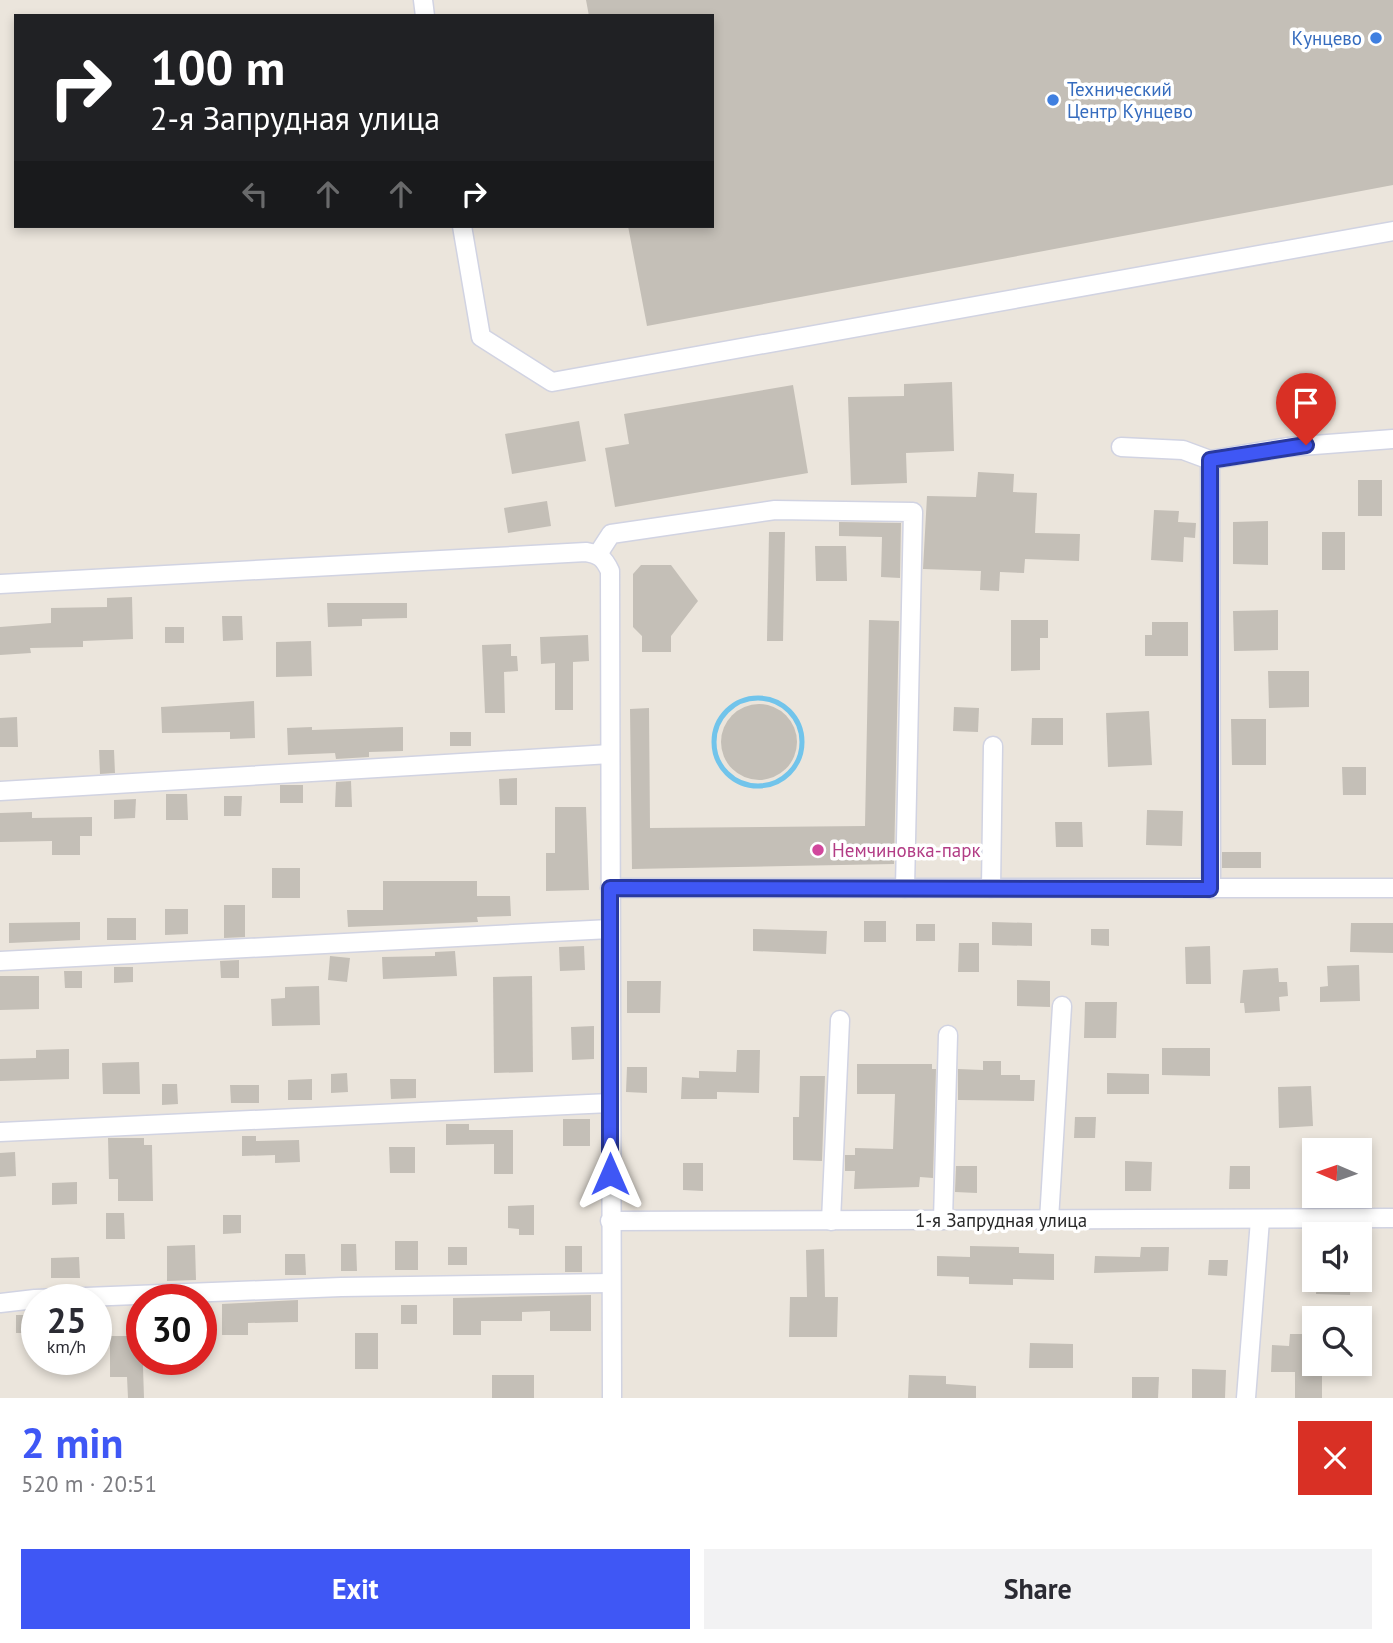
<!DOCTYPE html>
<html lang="en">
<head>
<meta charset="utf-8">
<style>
  :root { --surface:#fff; --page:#f2f2f3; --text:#2b2b33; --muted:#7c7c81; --accent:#3f57f5 }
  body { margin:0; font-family:"PT Sans",sans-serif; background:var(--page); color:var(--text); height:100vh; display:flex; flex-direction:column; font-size:26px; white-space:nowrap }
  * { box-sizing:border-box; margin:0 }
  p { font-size:23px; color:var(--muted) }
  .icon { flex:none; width:38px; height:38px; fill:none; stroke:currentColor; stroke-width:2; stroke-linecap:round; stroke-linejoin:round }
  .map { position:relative; height:1398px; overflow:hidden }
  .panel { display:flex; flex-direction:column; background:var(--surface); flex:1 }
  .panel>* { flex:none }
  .top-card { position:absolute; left:14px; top:14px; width:700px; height:214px; border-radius:0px; box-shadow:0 4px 10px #0003; background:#202124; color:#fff; overflow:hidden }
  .needle { width:46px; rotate:272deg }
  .tools { position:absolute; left:1302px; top:1138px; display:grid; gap:14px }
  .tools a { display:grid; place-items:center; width:70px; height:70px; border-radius:0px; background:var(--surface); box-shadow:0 4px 10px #0003; font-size:35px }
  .speed { position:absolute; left:21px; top:1284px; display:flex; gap:14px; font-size:35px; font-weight:700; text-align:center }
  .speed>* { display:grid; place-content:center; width:91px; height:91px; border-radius:50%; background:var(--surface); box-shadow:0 4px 10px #0003; line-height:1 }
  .speed small { font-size:18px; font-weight:400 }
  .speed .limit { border:10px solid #d22; background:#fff; color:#111 }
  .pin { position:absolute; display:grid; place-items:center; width:60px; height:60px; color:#fff; margin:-72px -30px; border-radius:50% 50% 50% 0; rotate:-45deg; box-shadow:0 0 7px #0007 }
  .pin .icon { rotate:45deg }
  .me { position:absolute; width:77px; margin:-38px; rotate:0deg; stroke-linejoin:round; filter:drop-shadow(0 0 5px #0008) }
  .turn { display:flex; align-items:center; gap:24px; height:147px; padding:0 21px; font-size:32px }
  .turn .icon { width:91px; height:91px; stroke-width:2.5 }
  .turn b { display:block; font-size:49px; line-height:60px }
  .lanes { display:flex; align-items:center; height:66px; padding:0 21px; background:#0003; justify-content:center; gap:35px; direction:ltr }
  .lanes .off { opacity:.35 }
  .round { display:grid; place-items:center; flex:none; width:74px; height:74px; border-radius:0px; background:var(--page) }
  .headline { display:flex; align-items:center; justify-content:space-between; height:119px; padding:0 21px }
  h1 { font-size:42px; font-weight:700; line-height:52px; color:var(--accent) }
  .primary-button { display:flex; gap:14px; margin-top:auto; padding:14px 21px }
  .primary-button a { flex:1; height:80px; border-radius:0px; background:var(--accent); color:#fff; font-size:28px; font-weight:700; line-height:80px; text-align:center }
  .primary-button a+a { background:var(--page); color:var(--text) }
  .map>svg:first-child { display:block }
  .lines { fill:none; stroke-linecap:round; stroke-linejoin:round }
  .stream { stroke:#71c4eb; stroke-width:5 }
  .building { fill:#c4bfb7 }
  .minor-casing { stroke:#d1d3e2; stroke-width:21 }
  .minor { stroke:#fff; stroke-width:18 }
  .route-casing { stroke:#29399f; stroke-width:18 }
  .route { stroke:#3f57f5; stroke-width:12 }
  .shop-dot { fill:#3f7fe0; stroke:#fff; stroke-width:2.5 }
  .hotel-dot { fill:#d1479c; stroke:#fff; stroke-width:2.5 }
  .labels { text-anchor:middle; stroke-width:7; stroke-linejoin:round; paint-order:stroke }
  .shop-label { font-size:19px; fill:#366cbe; stroke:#fff; text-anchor:end }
  .hotel-label { font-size:19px; fill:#b23c85; stroke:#fff; text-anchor:start }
  .street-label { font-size:19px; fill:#292929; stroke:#fff }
</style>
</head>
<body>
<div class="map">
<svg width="1393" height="1398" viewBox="0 0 1393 1398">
  <rect width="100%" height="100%" fill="#ebe5dc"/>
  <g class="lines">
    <circle class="stream" cx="758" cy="742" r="44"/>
  </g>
  <g class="building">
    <path d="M586 0H1393V185L647 326 628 226H712V16H589Z"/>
    <path d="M952 382 954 451 906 453 907 483 851 485 848 397 904 396V384Z"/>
    <path d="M793 385 808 473 615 507 605 448 629 444 624 414Z"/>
    <path d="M579 421 586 461 512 474 505 434Z"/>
    <path d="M978 472 1014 474 1013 492 1037 493 1035 533 1080 534 1079 561 1025 559 1024 573 1000 572 999 591 980 590 981 571 923 569 927 496 976 497Z"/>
    <rect x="1358" y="480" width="24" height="36"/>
    <path d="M547 501 551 526 508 533 504 508Z"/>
    <path d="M1154 510 1179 511 1178 522 1196 523 1195 538 1184 537 1183 562 1151 560Z"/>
    <path d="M1268 521V565L1233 564V522Z"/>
    <path d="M839 522 901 523 900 578 881 577 882 537 839 536Z"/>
    <path d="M769 532H785L783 641H767Z"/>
    <rect x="1322" y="532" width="23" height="38"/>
    <path d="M815 546H846L847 581H816Z"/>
    <path d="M641 565H671L698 601 671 636V652H642V636L633 627V574Z"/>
    <path d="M132 597 133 639 83 641V647L30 648 31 653 0 655V627L51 623V608L107 607V598Z"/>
    <path d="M327 603H407V618L362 619V626L328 627Z"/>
    <path d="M1278 610V650L1234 651 1233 611Z"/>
    <path d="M222 616H242L243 640 223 641Z"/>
    <path d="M869 620 899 621 894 864 632 869 630 709 649 708 650 828 865 826Z"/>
    <path d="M1011 620H1048V638H1040V670L1011 671Z"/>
    <path d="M1152 622H1188V656H1145V635H1152Z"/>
    <rect x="165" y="627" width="19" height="16"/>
    <path d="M588 635 589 661 573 662V710H555V663L541 664 540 637Z"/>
    <path d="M311 641 312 676 276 677V642Z"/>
    <path d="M511 644V656H517L518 671 504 672 505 713H485L482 645Z"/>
    <path d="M1268 671H1309V707L1269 708Z"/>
    <path d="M254 701 255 738 230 739V732L162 733 161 707Z"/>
    <circle cx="759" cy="742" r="38"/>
    <path d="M954 707 979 708 978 732 953 731Z"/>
    <path d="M1149 711 1152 765 1108 767 1106 713Z"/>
    <path d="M17 717 18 747H0V718Z"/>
    <path d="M1032 718H1063V745H1031Z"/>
    <path d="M1231 719H1266V765H1232Z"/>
    <path d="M312 727V730L403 727V751L369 752V757L336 759 335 753 288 755 287 728Z"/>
    <rect x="450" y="732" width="21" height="14"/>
    <path d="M99 750H114L115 773 100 774Z"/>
    <path d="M1342 767H1366V795H1343Z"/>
    <path d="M517 778V805H500L499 779Z"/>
    <path d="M351 781 352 807H335L336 782Z"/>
    <rect x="280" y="785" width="23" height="18"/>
    <path d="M166 794H187L188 820H166Z"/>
    <path d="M224 796H242L241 816H224Z"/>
    <path d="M136 799 135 818 114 819V800Z"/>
    <path d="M555 807H586L589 890 546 891V853H555Z"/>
    <path d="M1147 810 1183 811 1182 846 1146 845Z"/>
    <path d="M32 812V818L92 817V836H80V855H52V841L0 842V813Z"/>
    <path d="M1055 822H1082L1083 847H1056Z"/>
    <rect x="1222" y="852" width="39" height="16"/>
    <rect x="272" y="868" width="28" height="30"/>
    <path d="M383 881H477V896H510L511 916 477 917 478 922 348 927 347 910H383Z"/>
    <path d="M224 905H245V937L224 938Z"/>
    <path d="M165 909H188V934L165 935Z"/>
    <rect x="107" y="918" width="29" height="22"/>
    <rect x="864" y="921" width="22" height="21"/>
    <path d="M80 922V940L9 943V923Z"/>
    <path d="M992 922 1032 923V946L992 945Z"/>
    <path d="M1351 923H1393V953L1350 952Z"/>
    <rect x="916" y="924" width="19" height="17"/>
    <path d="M753 929 827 931 826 954 753 951Z"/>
    <path d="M1091 929H1109V946L1091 945Z"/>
    <path d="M959 943H979V972H958Z"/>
    <path d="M584 946 585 970 560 971 559 947Z"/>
    <path d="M1210 946 1211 984H1186L1185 947Z"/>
    <path d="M455 951 457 976 383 979 382 957 435 956V952Z"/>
    <path d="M330 956 350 958 347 982 328 980Z"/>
    <path d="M239 960V978H221L220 961Z"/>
    <path d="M1359 965 1360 1001 1320 1002V987L1328 986 1327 966Z"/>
    <path d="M114 967H133V982L114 983Z"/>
    <path d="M1278 968 1279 982H1287L1288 996 1279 997 1280 1011 1245 1013 1244 1003H1240L1243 970Z"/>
    <path d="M64 971H82V988H65Z"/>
    <path d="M0 976H39V1009L0 1010Z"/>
    <path d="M532 976 533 1072 494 1073 493 977Z"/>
    <path d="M1017 980 1050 981V1007L1017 1006Z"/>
    <path d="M627 981H661L660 1013H627Z"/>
    <path d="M319 986 320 1025 272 1026 271 999 285 998V987Z"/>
    <path d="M1085 1002H1117L1116 1038H1084Z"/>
    <path d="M594 1026V1059L572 1060 571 1027Z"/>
    <path d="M1162 1048H1210V1076L1162 1075Z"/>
    <path d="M69 1049V1079L0 1081V1059L36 1058V1050Z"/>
    <path d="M737 1050H760L759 1093 717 1092V1099H681L682 1077 699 1078V1071L736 1072Z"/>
    <path d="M983 1061H1001V1075H1020V1080H1035L1034 1101 958 1100V1069L983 1070Z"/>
    <path d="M139 1062 140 1094H103L102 1063Z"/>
    <path d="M857 1064H932V1069H936L933 1178 920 1177 919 1187 854 1189 855 1171H845V1155H855V1148L893 1149 895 1094H857Z"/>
    <path d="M627 1067H647V1093L626 1092Z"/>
    <path d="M347 1073 348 1092 331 1093V1074Z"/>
    <path d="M1107 1073 1149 1074V1094H1107Z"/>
    <path d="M800 1076H825L822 1161 793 1160V1117H799Z"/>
    <path d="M312 1079V1100H288V1080Z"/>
    <path d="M390 1079H416V1098L391 1099Z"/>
    <path d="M162 1084H177L178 1104 162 1105Z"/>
    <path d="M230 1085H259V1103H231Z"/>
    <path d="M1311 1086 1313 1126 1279 1128 1278 1087Z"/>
    <path d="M1075 1117H1096L1095 1138H1074Z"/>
    <rect x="563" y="1119" width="27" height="27"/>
    <path d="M446 1124H469V1130H513V1174H494V1144L446 1145Z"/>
    <path d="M242 1136H256V1141L299 1140 300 1162 275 1163V1155L242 1156Z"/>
    <path d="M108 1138H144V1145H152L153 1201H118V1179H109Z"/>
    <path d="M389 1147H415V1173H390Z"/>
    <path d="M15 1152 16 1176 0 1177V1153Z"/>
    <path d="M1125 1161 1152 1162 1151 1191H1125Z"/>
    <path d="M683 1163H703V1191L683 1190Z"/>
    <path d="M956 1166H977V1193L955 1192Z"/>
    <path d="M1230 1166H1250V1189H1229Z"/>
    <path d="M77 1182V1204L52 1205V1183Z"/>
    <path d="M534 1205V1235H519V1229L508 1228V1206Z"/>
    <path d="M106 1213H124L125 1239H106Z"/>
    <path d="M223 1215H241V1233L223 1234Z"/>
    <rect x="395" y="1241" width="23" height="29"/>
    <path d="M341 1244H356L357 1271H341Z"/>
    <path d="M195 1245 196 1280 167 1281V1246Z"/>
    <rect x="565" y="1246" width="17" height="26"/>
    <path d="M970 1246 1019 1247V1253L1054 1254V1280L1013 1279V1285L969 1284V1277L937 1276V1256L970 1257Z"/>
    <rect x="448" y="1247" width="19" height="18"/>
    <path d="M1141 1247H1169L1168 1271 1094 1273 1095 1256 1140 1257Z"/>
    <path d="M824 1249 825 1297H838L837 1337H789L790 1297H807L806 1250Z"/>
    <path d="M285 1254H305L306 1275H285Z"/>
    <path d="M79 1257 80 1278H51V1258Z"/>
    <path d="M1209 1260H1228L1227 1276 1208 1275Z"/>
    <path d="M1317 1279H1351L1350 1295 1316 1294Z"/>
    <path d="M591 1295V1331H550V1311L522 1312V1321H481V1335H453V1298Z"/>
    <path d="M298 1300V1322L248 1323V1335H222V1304Z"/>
    <rect x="401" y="1305" width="16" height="19"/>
    <path d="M16 1315H32L31 1333H16Z"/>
    <rect x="355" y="1333" width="23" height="36"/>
    <path d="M1290 1334H1314V1363H1322V1398H1295V1372H1271L1272 1345 1289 1346Z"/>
    <path d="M110 1336H142L144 1398H128L127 1377H110Z"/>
    <path d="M1030 1343 1073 1344V1368H1029Z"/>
    <path d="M1192 1369 1226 1370 1225 1398H1192Z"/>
    <rect x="492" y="1375" width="42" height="23"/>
    <path d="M909 1375 946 1376V1384L976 1386V1398H908Z"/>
    <path d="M1132 1377H1159L1158 1398H1132Z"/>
  </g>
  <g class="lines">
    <defs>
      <g id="minor">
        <path d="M423 0 425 16"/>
        <path d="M462 226 481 337 552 382 1393 231"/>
        <path d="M1121 447 1183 450 1210 460"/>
        <path d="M1210 460 1211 889"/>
        <path d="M1210 460 1288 447 1393 439"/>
        <path d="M598 554 611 534 775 510 913 512 905 888"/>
        <path d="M0 584 586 552C599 554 604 558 610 571L612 1398"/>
        <path d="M0 791 610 754"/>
        <path d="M610 888H1393"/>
        <path d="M991 888 993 746"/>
        <path d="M0 961 610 929"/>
        <path d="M0 1132 610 1103"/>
        <path d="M943 1220 948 1035"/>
        <path d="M1049 1220 1062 1006"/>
        <path d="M610 1221 1393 1218"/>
        <path d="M831 1221 840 1020"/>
        <path d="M0 1303 35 1299 341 1287 610 1283"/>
        <path d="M1246 1398 1260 1220"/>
      </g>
    </defs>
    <use href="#minor" class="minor-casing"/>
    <use href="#minor" class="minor"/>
  </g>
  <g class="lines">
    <defs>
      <path id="route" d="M610 1174V888L1210 889V460L1306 445"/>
    </defs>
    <use href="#route" class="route-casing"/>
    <use href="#route" class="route"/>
  </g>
  <g class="shop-dot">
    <circle cx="1376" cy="38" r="7"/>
    <circle cx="1053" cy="100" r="7"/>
  </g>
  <circle class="hotel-dot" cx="818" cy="850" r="7"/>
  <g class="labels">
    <g class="shop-label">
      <text x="1362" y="45">Кунцево</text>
      <text x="1067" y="96" text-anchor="start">Технический<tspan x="1067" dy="22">Центр Кунцево</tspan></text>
    </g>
    <g class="hotel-label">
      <text x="832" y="857">Немчиновка-парк</text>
    </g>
    <g class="street-label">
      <text x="1001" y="1227">1-я Запрудная улица</text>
    </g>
  </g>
</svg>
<div class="tools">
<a><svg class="needle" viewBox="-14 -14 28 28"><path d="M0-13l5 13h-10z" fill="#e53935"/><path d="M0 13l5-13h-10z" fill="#7c7c81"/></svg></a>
<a><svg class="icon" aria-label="sound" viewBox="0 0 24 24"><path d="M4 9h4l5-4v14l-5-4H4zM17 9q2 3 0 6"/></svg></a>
<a><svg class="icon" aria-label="search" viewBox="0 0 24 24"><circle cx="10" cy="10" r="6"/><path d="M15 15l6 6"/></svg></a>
</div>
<div class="speed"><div>25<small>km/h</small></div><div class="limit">30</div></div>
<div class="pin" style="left:1306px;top:445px;background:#d93025"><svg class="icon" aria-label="arrive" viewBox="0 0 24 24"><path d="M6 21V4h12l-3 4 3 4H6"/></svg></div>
<svg class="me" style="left:610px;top:1174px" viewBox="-20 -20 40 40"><path d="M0-17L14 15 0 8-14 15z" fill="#3f57f5" stroke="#fff" stroke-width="4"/></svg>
<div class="top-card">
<div class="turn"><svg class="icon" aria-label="right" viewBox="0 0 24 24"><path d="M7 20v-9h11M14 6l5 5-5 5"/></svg><div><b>100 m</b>2-я Запрудная улица</div></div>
<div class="lanes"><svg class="icon off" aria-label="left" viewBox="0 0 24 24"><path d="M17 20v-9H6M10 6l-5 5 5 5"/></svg><svg class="icon off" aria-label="ahead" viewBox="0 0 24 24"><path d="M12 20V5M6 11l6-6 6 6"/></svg><svg class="icon off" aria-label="ahead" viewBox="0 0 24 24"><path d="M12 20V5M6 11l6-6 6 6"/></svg><svg class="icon" aria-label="right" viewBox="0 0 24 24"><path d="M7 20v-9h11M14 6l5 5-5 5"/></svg></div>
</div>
</div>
<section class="panel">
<div class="headline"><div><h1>2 min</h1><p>520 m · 20:51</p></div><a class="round" style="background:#d93025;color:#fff"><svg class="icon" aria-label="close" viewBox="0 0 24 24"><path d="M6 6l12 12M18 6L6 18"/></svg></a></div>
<div class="primary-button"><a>Exit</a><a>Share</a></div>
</section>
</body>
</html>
